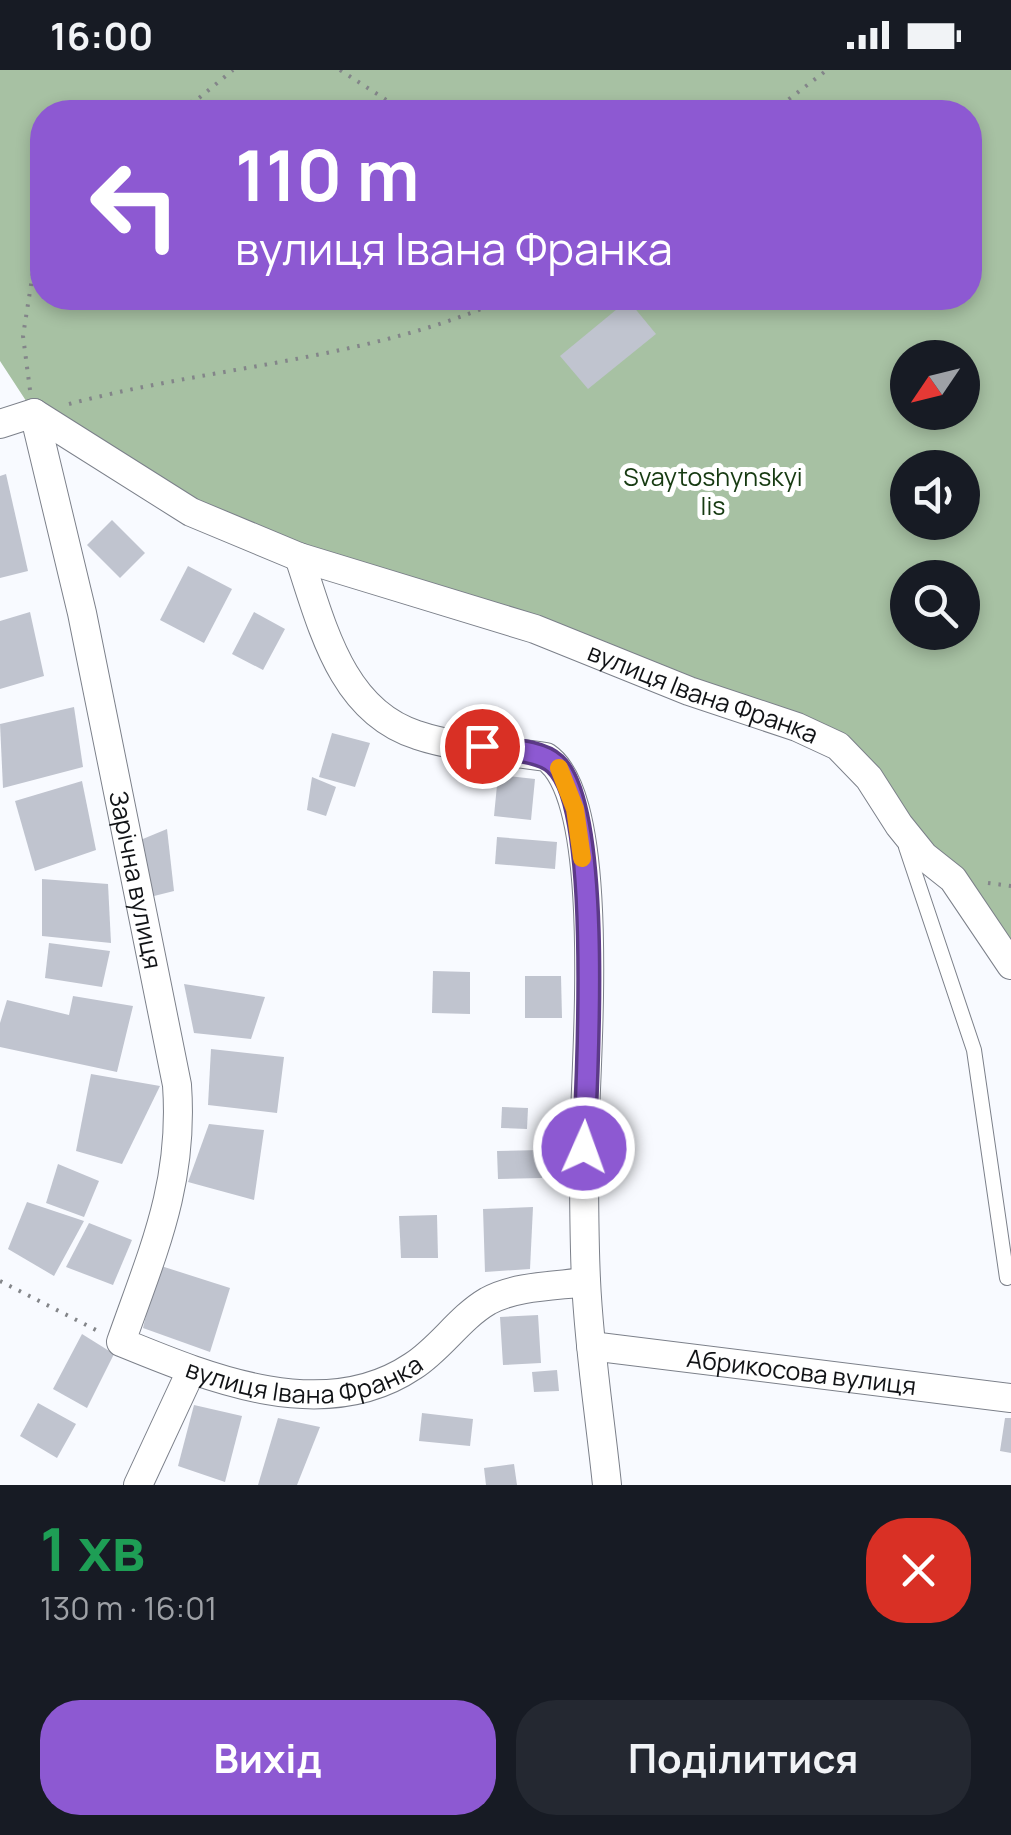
<!DOCTYPE html>
<html lang="uk">
<head>
<meta charset="utf-8">
<style>
  :root { --surface:#171b24; --page:#242831; --text:#f1f3f6; --muted:#9ea1a6; --accent:#8d59d2 }
  body { margin:0; font-family:Manrope,sans-serif; background:var(--page); color:var(--text); height:100vh; display:flex; flex-direction:column; font-size:38px; white-space:nowrap }
  * { box-sizing:border-box; margin:0 }
  p { font-size:32px; color:var(--muted) }
  .icon { flex:none; width:55px; height:55px; fill:none; stroke:currentColor; stroke-width:2; stroke-linecap:round; stroke-linejoin:round }
  .map { position:relative; height:1415px; overflow:hidden }
  .details { display:flex; flex-direction:column; background:var(--surface); flex:1 }
  .details>* { flex:none }
  .banner { position:absolute; left:30px; top:30px; width:952px; height:210px; border-radius:40px; box-shadow:0 5px 15px #0003; background:#8d59d2; color:#fff; overflow:hidden }
  .needle { width:65px; rotate:235deg }
  .buttons { position:absolute; left:890px; top:270px; display:grid; gap:20px }
  .buttons a { display:grid; place-items:center; width:90px; height:90px; border-radius:50%; background:var(--surface); box-shadow:0 5px 15px #0003; font-size:50px }
  .pin { position:absolute; display:grid; place-items:center; width:85px; height:85px; color:#fff; margin:-42px; border:5px solid #fff; border-radius:50%; box-shadow:0 2px 10px #0007 }
  .me { position:absolute; width:110px; margin:-55px; rotate:2deg; stroke-linejoin:round; filter:drop-shadow(0 0 8px #0008) }
  .turn { display:flex; align-items:center; gap:35px; height:210px; padding:0 40px; font-size:45px }
  .turn .icon { width:130px; height:130px; stroke-width:2.5 }
  .turn b { display:block; font-size:70px; line-height:85px }
  .round { display:grid; place-items:center; flex:none; width:105px; height:105px; border-radius:40px; background:var(--page) }
  .headline { display:flex; align-items:center; justify-content:space-between; height:170px; padding:0 40px }
  h1 { font-size:60px; font-weight:700; line-height:75px; color:#1e9e55 }
  .button { display:flex; gap:20px; margin-top:auto; padding:20px 40px }
  .button a { flex:1; height:115px; border-radius:40px; background:var(--accent); color:#fff; font-size:40px; font-weight:700; line-height:115px; text-align:center }
  .button a+a { background:var(--page); color:var(--text) }
  .status { display:flex; justify-content:space-between; align-items:center; height:70px; padding:0 50px; background:var(--surface); direction:ltr }
  .status svg { height:28px; fill:currentColor }
  .map>svg:first-child { display:block }
  .forest { fill:#a7c1a3; fill-rule:evenodd }
  .building { fill:#c0c4cf }
  .lines { fill:none; stroke-linecap:round; stroke-linejoin:round }
  .lane-casing { stroke:#7c808a; stroke-width:16 }
  .street-casing { stroke:#7c808a; stroke-width:30 }
  .path { stroke:#838589; stroke-width:4; stroke-dasharray:2.5 8; stroke-linecap:butt }
  .lane { stroke:#fff; stroke-width:14 }
  .street { stroke:#fff; stroke-width:28 }
  .route-casing { stroke:#5c3a88; stroke-width:25 }
  .route { stroke:#8d59d2; stroke-width:18 }
  .slow { stroke:#f59e0b; stroke-width:18 }
  .labels { text-anchor:middle; stroke-width:10; stroke-linejoin:round; paint-order:stroke }
  .park-label { font-size:25px; fill:#163a11; stroke:#fff }
  .street-label { font-size:25px; fill:#111316; stroke:#fff }
</style>
</head>
<body>
<div class="status"><b>16:00</b><svg viewBox="0 0 49 12"><path d="M0 12V9h3v3zM5 12V6h3v6zM10 12V3h3v9zM15 12V0h3v12zM26 1h20v11H26zM47 4h2v5h-2z"/></svg></div>
<div class="map">
<svg width="1011" height="1415" viewBox="0 0 1011 1415">
  <rect width="100%" height="100%" fill="#f8faff"/>
  <path class="forest" d="M0 0H1011V895L838 676 299 487 34 343 0 291ZM42 42H970V228H42ZM908 288H962V342H908ZM908 398H962V452H908ZM908 508H962V562H908Z"/>
  <g class="building">
    <path d="M628 230 656 264 588 319 560 286Z"/>
    <path d="M6 404 28 501 0 508V406Z"/>
    <path d="M112 450 145 483 120 508 87 475Z"/>
    <path d="M188 496 232 519 204 573 160 550Z"/>
    <path d="M30 542 44 606 0 619V551Z"/>
    <path d="M254 542 285 559 263 600 232 584Z"/>
    <path d="M74 637 83 697 3 718 0 654Z"/>
    <path d="M332 663 370 673 355 717 319 707Z"/>
    <path d="M498 705 535 709 531 750 494 746Z"/>
    <path d="M312 707 336 717 326 746 307 740Z"/>
    <path d="M82 711 96 780 35 801 15 731Z"/>
    <path d="M167 759 174 821 150 827 138 771Z"/>
    <path d="M497 767 557 772 555 799 495 794Z"/>
    <path d="M42 809 108 814 111 873 42 866Z"/>
    <path d="M49 873 110 881 102 917 45 908Z"/>
    <path d="M433 901 470 902V944L432 943Z"/>
    <path d="M525 906H561L562 948H525Z"/>
    <path d="M184 914 265 927 251 969 194 963Z"/>
    <path d="M73 926 133 936 117 1002 0 977V953L7 930 69 945Z"/>
    <path d="M211 979 284 987 277 1043 208 1035Z"/>
    <path d="M91 1004 160 1016 122 1094 76 1081Z"/>
    <path d="M502 1037 528 1038 527 1059 501 1058Z"/>
    <path d="M209 1054 264 1060 254 1130 188 1112Z"/>
    <path d="M541 1080 542 1108 498 1109 497 1081Z"/>
    <path d="M58 1094 99 1111 84 1147 46 1133Z"/>
    <path d="M27 1132 84 1151 54 1206 8 1179Z"/>
    <path d="M533 1137 530 1199 485 1202 483 1139Z"/>
    <path d="M437 1145 438 1188H401L399 1146Z"/>
    <path d="M89 1153 132 1170 113 1215 66 1197Z"/>
    <path d="M158 1195 230 1218 210 1282 143 1258Z"/>
    <path d="M538 1245 541 1293 503 1295 500 1247Z"/>
    <path d="M82 1264 114 1284 87 1338 53 1319Z"/>
    <path d="M557 1300 559 1321 534 1322 532 1302Z"/>
    <path d="M38 1333 76 1354 57 1388 20 1366Z"/>
    <path d="M194 1335 242 1346 225 1412 178 1396Z"/>
    <path d="M422 1343 473 1349 470 1376 419 1371Z"/>
    <path d="M278 1348 320 1357 297 1415H258Z"/>
    <path d="M1005 1348H1011V1383L1000 1381Z"/>
    <path d="M514 1394 517 1415H486L484 1398Z"/>
  </g>
  <g class="lines">
    <defs>
      <path id="lane" d="M906 777 974 980 1007 1208"/>
      <g id="street">
        <path id="s1" d="M34 343 82 543 177 1015C184 1114 153 1181 121 1272 209 1308 324 1356 413 1296 441 1278 459 1248 488 1231 515 1216 555 1216 586 1212"/>
        <path id="s2" d="M0 354 34 343 191 442 299 487 535 559 689 621 797 657 838 676 869 708 899 755 924 786 953 809 1011 895"/>
        <path d="M299 487C322 555 341 641 417 665 455 678 505 681 546 687 610 730 584 1005 584 1081 584 1124 584 1167 586 1210 589 1279 600 1347 607 1415"/>
        <path id="s3" d="M591 1276 1011 1328"/>
        <path d="M138 1415 191 1301"/>
      </g>
    </defs>
    <use href="#lane" class="lane-casing"/>
    <use href="#street" class="street-casing"/>
    <g class="path">
      <path d="M340 0 405 42"/>
      <path d="M171 42 199 28 233 0"/>
      <path d="M772 42 827 0"/>
      <path d="M30 320 23 266 36 183 42 162"/>
      <path d="M69 334C213 296 370 290 507 228"/>
      <path d="M988 813 1011 816"/>
      <path d="M0 1211 98 1261"/>
    </g>
    <use href="#lane" class="lane"/>
    <use href="#street" class="street"/>
  </g>
  <g class="lines">
    <defs>
      <path id="route" d="M482 676C503 680 539 679 555 694 603 737 587 1010 584 1078"/>
    </defs>
    <use href="#route" class="route-casing"/>
    <use href="#route" class="route"/>
    <path class="slow" d="M559 698 575 739 582 788"/>
  </g>
  <g class="labels">
    <g class="park-label">
      <text x="713" y="416">Svaytoshynskyi<tspan x="713" dy="29">lis</tspan></text>
    </g>
    <g class="street-label">
      <text dy="9" stroke="none"><textPath href="#s2" startOffset="765">вулиця Івана Франка</textPath></text>
      <text dy="9" stroke="none"><textPath href="#s1" startOffset="478">Зарічна вулиця</textPath></text>
      <text dy="9" stroke="none"><textPath href="#s1" startOffset="1145">вулиця Івана Франка</textPath></text>
      <text dy="9" stroke="none"><textPath href="#s3" startOffset="212">Абрикосова вулиця</textPath></text>
    </g>
  </g>
</svg>
<div class="buttons">
<a><svg class="needle" viewBox="-14 -14 28 28"><path d="M0-13l5 13h-10z" fill="#e53935"/><path d="M0 13l5-13h-10z" fill="#9ea1a6"/></svg></a>
<a><svg class="icon" aria-label="sound" viewBox="0 0 24 24"><path d="M4 9h4l5-4v14l-5-4H4zM17 9q2 3 0 6"/></svg></a>
<a><svg class="icon" aria-label="search" viewBox="0 0 24 24"><circle cx="10" cy="10" r="6"/><path d="M15 15l6 6"/></svg></a>
</div>
<div class="pin" style="left:482px;top:676px;background:#d93025"><svg class="icon" aria-label="arrive" viewBox="0 0 24 24"><path d="M6 21V4h12l-3 4 3 4H6"/></svg></div>
<svg class="me" style="left:584px;top:1078px" viewBox="-20 -20 40 40"><circle r="17" fill="#8d59d2" stroke="#fff" stroke-width="3"/><path d="M0-11L8 9 0 5-8 9z" fill="#fff"/></svg>
<div class="banner">
<div class="turn"><svg class="icon" aria-label="left" viewBox="0 0 24 24"><path d="M17 20v-9H6M10 6l-5 5 5 5"/></svg><div><b>110 m</b>вулиця Івана Франка</div></div>
</div>
</div>
<section class="details">
<div class="headline"><div><h1>1 хв</h1><p>130 m · 16:01</p></div><a class="round" style="background:#d93025;color:#fff"><svg class="icon" aria-label="close" viewBox="0 0 24 24"><path d="M6 6l12 12M18 6L6 18"/></svg></a></div>
<div class="button"><a>Вихід</a><a>Поділитися</a></div>
</section>
</body>
</html>
